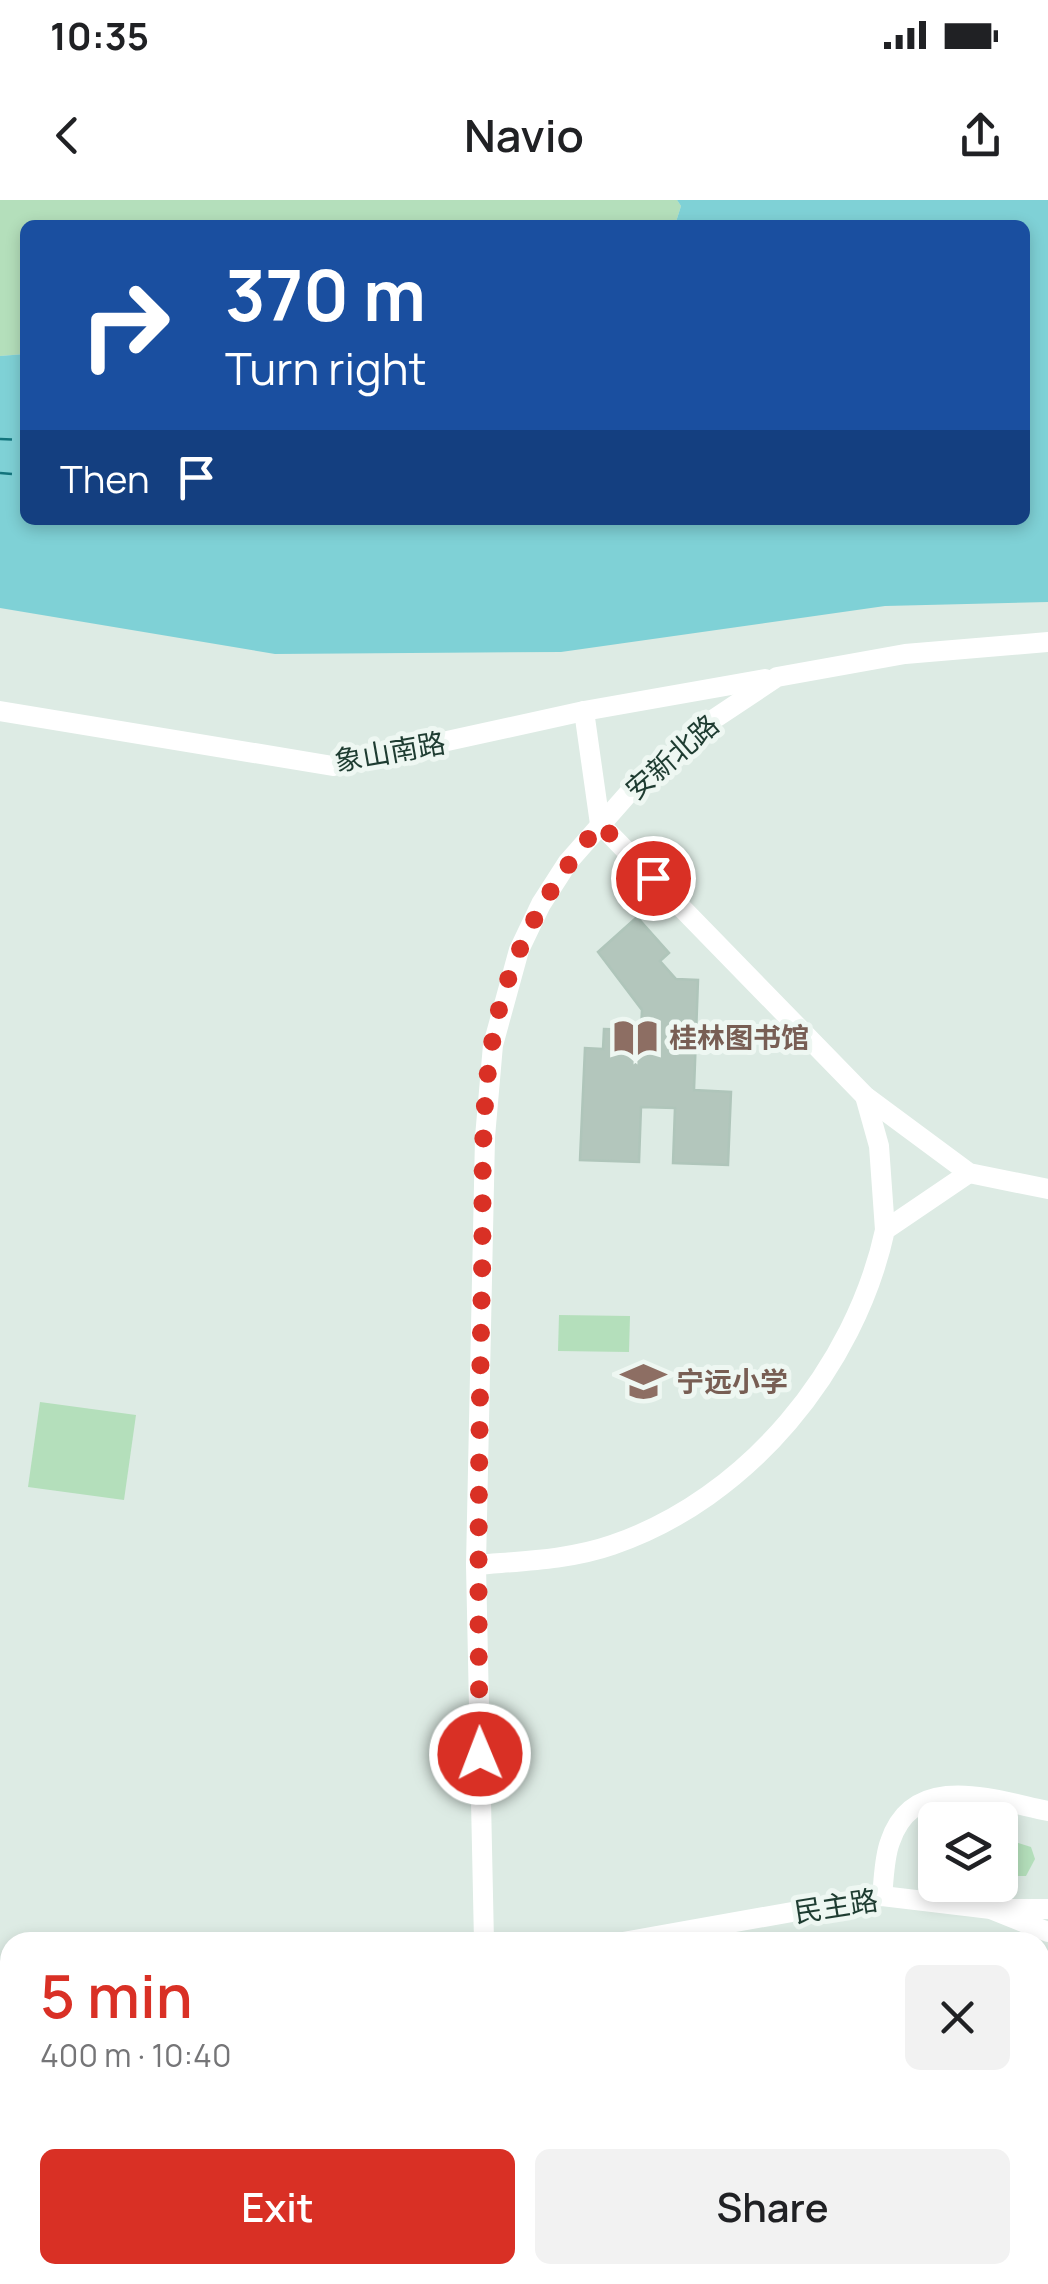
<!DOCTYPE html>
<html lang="en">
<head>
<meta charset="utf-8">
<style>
  :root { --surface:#fff; --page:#f2f2f2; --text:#202124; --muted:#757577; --accent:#d93025 }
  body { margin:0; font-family:Manrope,"Noto Sans SC",sans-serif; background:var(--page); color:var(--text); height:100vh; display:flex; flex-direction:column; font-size:38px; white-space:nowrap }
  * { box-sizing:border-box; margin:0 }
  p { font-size:32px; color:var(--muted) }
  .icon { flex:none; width:55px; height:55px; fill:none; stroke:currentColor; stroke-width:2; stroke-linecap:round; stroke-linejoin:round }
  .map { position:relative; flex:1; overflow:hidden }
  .drawer { position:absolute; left:0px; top:1732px; width:1050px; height:352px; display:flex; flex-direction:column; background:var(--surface); border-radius:30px 30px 0 0; box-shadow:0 5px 15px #0003 }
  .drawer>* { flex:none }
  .guide { position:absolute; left:20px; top:20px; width:1010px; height:305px; border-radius:15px; box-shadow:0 5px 15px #0003; background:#1a4fa0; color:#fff; overflow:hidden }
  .buttons { position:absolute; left:918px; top:1602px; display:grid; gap:20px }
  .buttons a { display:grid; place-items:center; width:100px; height:100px; border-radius:15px; background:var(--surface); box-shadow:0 5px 15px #0003; font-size:50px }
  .pin { position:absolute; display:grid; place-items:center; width:85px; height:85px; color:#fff; margin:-42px; border:5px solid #fff; border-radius:50%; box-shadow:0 2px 10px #0007 }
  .me { position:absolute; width:110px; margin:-55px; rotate:359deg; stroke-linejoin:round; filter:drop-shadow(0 0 8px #0008) }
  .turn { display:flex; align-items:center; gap:35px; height:210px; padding:0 40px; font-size:45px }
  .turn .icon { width:130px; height:130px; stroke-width:2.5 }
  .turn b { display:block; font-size:70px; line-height:85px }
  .then { display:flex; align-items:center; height:95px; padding:0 40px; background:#0003; gap:20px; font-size:38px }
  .round { display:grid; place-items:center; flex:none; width:105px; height:105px; border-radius:15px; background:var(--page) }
  .overview { display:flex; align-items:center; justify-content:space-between; height:170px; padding:0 40px }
  h1 { font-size:60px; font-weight:600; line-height:75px; color:var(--accent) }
  .cta { display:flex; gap:20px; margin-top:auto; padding:20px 40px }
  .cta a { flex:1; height:115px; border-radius:15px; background:var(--accent); color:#fff; font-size:40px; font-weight:600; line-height:115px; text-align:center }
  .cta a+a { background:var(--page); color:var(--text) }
  .status { display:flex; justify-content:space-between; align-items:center; height:70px; padding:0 50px; background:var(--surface); direction:ltr }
  .status svg { height:28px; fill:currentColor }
  header { display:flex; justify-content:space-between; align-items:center; height:130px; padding:0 40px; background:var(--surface); font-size:45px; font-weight:600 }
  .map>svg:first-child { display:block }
  .green { fill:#b4dfbb }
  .water { fill:#7fd1d6 }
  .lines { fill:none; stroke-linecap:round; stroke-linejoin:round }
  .ferry { stroke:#13747c; stroke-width:2.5; stroke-dasharray:12 10; stroke-linecap:butt }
  .building { fill:#b3c6bc; stroke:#afc5ba; stroke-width:2.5 }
  .highway-casing { stroke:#c0c8c5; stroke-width:35 }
  .minor { stroke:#fff; stroke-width:20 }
  .highway { stroke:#276a56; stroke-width:30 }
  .route { stroke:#d93025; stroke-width:18; stroke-dasharray:0 32.4 }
  .labels { text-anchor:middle; stroke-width:10; stroke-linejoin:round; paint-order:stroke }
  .street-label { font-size:28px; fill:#1e3c31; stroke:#eef7f2 }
  .education-label { font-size:28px; font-weight:bold; fill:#785e54; stroke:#eef7f2; text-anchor:start }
</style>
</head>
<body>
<div class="status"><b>10:35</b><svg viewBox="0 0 49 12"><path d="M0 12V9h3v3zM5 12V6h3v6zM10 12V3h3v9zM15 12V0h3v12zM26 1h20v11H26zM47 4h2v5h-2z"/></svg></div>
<header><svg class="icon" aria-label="back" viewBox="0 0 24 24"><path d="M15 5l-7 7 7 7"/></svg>Navio<svg class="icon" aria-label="share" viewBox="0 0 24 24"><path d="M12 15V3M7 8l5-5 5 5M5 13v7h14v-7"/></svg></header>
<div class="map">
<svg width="1048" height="2084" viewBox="0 0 1048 2084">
  <rect width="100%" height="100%" fill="#ddebe4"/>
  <g class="green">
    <path d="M0 0H677L681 6 675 25H25V154L0 156Z"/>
    <path d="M559 1115 630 1116 629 1152 558 1151Z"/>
    <path d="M40 1202 136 1215 124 1300 28 1287Z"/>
    <path d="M1000 1637 1031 1647 1035 1659 1026 1676H1000Z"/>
  </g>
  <g class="water">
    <path d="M677 0H1048V402L885 406 561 452 275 454 0 408V156L25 154V320H1025V25H675L681 6Z"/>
    <rect x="0" y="1893" width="10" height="142"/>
  </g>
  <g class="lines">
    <g class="ferry">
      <path d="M0 239 25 240"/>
      <path d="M0 273 25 275"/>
      <path d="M693 320H736"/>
    </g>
  </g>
  <path class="building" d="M637 717 669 753 660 761 676 779 698 780 694 890 731 892 728 965 673 963 675 908 641 907 639 962 580 960 585 848 603 849 604 829 641 830 642 810 598 752Z"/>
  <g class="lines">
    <defs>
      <g id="highway">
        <path d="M1040 1906 1048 1866"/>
        <path d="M1040 2052 1048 2013"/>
        <path d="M1004 2084 1006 2075"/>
        <path d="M1033 2084 1035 2075"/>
      </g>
    </defs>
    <use href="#highway" class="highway-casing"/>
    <g class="minor">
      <path d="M0 511 333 566 584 511 765 479"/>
      <path d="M584 511 600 624 865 896 969 973 1048 989"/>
      <path d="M865 896 879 946 885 1030"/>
      <path d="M476 1365C521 1361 569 1360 612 1345 748 1299 855 1168 885 1030L969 973"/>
      <path d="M882 1696C884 1679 884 1658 890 1642 914 1570 994 1600 1048 1611"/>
      <path d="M993 1710 1048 1732"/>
      <path d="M484 1742 476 1365 485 937 493 845 519 750 541 704 568 662 634 587 711 521 777 477 905 454 1048 442"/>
      <path d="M623 1742 882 1696 991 1709H1048"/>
      <path d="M0 1796 10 1804"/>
      <path d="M0 1829 10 1828"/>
      <path d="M25 2084V2075"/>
    </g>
    <use href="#highway" class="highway"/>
  </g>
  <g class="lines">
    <path class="route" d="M480 1554C477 1394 479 1234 482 1075 484 983 477 883 503 795 523 729 557 676 600 624L653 678"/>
  </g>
  <defs>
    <symbol id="library-bare" viewBox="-9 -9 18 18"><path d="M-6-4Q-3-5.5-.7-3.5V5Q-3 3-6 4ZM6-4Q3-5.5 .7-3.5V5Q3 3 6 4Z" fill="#8d6e63" stroke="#eef7f2" stroke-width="2.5" paint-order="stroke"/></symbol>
    <symbol id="school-bare" viewBox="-9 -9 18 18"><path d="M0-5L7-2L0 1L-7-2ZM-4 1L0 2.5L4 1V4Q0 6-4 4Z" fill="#8d6e63" stroke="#eef7f2" stroke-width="2.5" paint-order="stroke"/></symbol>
  </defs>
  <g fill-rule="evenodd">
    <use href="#library-bare" x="604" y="806" width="63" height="63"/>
    <use href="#school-bare" x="612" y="1150" width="63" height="63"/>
  </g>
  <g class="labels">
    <g class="street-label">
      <text transform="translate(390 552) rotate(-10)" y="10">象山南路</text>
      <text transform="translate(672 557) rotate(-41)" y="10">安新北路</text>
      <text transform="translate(836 1706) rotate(-9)" y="10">民主路</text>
    </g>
    <g class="education-label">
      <text x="669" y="848">桂林图书馆</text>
      <text x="676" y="1192">宁远小学</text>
    </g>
  </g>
</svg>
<div class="buttons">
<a><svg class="icon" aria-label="layers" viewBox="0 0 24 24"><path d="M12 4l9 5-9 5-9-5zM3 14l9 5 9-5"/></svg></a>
</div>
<div class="pin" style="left:653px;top:678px;background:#d93025"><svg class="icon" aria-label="arrive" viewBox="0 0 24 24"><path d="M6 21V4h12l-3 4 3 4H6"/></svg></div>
<svg class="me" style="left:480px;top:1554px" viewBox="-20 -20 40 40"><circle r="17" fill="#d93025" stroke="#fff" stroke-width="3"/><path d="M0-11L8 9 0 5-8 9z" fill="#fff"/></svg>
<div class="guide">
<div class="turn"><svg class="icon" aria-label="right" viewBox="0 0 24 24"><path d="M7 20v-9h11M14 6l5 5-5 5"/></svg><div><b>370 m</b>Turn right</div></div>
<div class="then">Then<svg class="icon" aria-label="arrive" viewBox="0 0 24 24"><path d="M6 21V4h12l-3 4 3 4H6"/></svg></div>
</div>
<section class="drawer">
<div class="overview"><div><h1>5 min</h1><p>400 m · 10:40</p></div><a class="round"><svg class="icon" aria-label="close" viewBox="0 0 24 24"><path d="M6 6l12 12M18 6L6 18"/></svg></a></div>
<div class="cta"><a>Exit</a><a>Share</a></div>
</section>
</div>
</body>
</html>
